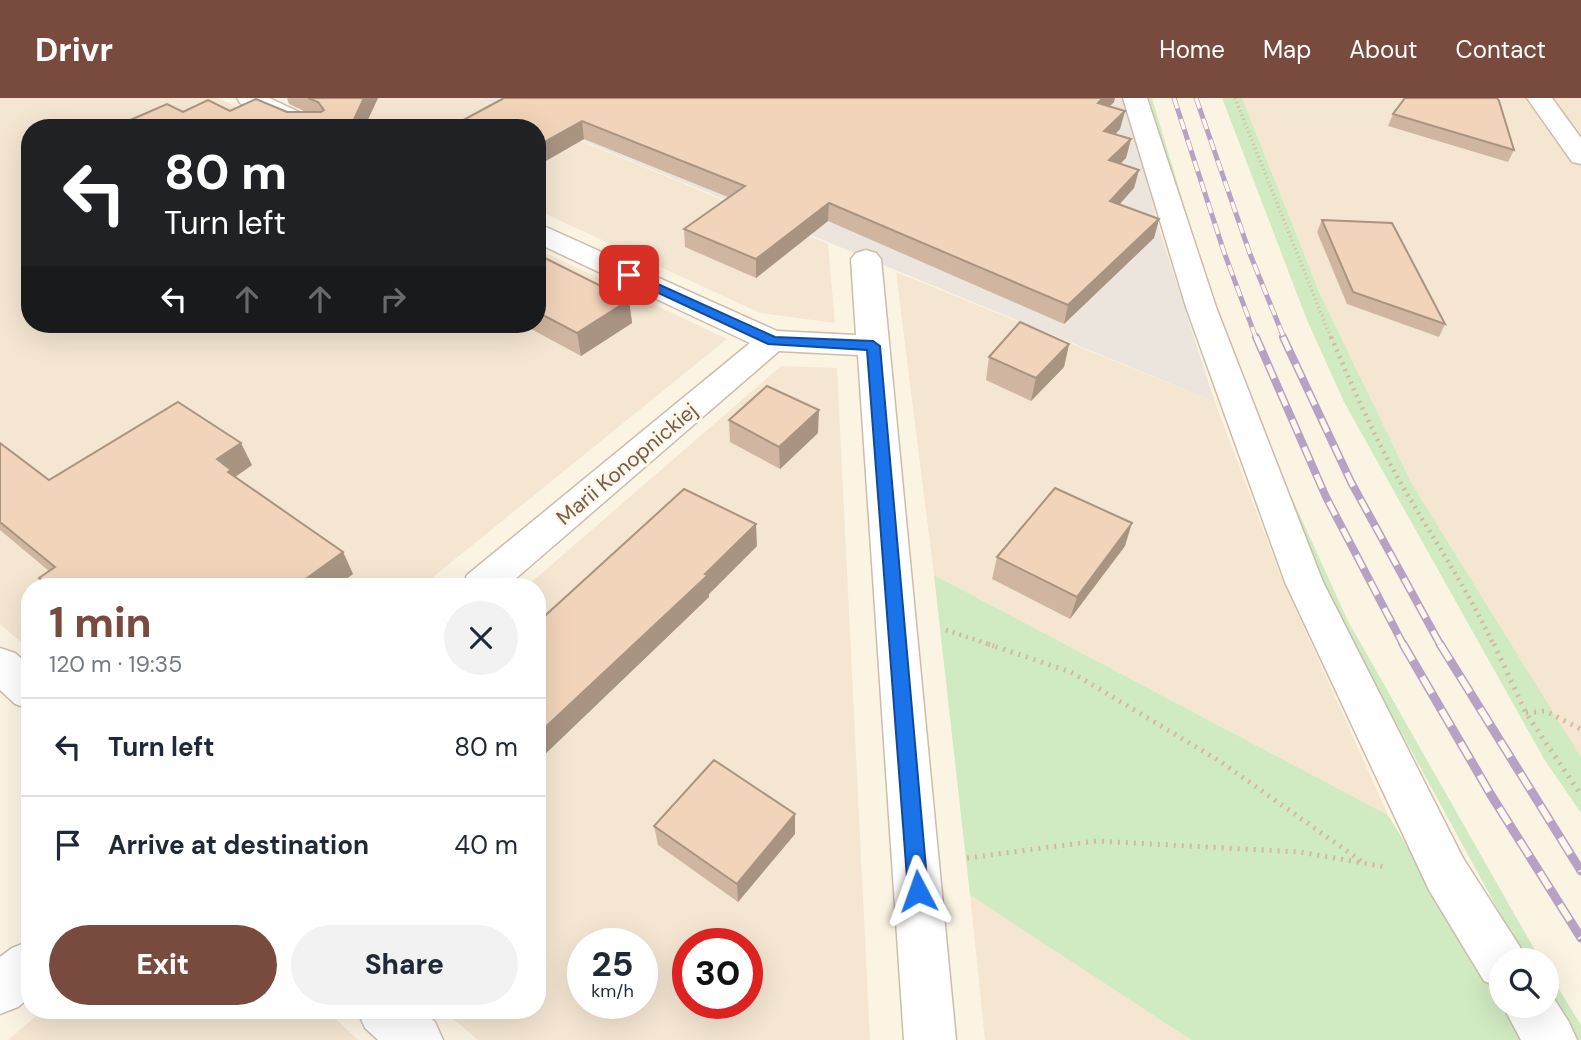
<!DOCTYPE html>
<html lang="en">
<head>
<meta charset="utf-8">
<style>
  :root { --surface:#fff; --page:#f2f2f3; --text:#1f2937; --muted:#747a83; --line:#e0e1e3; --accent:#794b3e }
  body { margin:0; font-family:"DM Sans",sans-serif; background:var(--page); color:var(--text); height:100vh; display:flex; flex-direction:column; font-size:26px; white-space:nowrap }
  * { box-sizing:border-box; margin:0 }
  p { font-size:23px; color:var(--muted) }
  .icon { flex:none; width:38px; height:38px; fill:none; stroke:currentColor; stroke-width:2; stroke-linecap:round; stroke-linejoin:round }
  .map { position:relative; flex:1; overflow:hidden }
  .side { position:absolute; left:21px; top:480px; width:525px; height:441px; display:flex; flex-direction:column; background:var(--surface); border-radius:28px; box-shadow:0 7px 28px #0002 }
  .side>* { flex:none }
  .guide { position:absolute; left:21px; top:21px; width:525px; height:214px; border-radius:28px; box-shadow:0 7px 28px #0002; background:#202124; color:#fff; overflow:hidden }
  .fabs { position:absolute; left:1489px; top:850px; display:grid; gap:14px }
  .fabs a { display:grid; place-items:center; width:70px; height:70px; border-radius:50%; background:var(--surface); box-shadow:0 7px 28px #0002; font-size:35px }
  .speed { position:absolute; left:567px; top:830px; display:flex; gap:14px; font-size:35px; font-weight:700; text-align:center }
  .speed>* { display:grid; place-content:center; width:91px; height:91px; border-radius:50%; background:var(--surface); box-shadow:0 7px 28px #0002; line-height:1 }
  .speed small { font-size:18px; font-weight:400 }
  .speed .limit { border:10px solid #d22; background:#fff; color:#111 }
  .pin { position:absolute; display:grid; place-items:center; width:60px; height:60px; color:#fff; margin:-30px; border-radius:14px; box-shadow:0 4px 10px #0006 }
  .me { position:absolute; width:77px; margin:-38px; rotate:356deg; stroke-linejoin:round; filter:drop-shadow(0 0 5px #0008) }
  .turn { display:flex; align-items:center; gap:24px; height:147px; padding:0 28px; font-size:32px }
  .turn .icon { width:91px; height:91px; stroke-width:2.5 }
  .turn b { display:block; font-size:49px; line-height:60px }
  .lanes { display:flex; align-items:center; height:66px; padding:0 28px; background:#0003; justify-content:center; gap:35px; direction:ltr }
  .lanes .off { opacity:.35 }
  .round { display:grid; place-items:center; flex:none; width:74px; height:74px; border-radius:37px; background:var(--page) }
  .overview { display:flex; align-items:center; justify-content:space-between; height:119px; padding:0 28px }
  h1 { font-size:42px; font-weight:800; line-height:52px; color:var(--accent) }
  .cta { display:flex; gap:14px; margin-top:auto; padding:14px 28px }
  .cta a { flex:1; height:80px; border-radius:42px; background:var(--accent); color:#fff; font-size:28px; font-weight:800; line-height:80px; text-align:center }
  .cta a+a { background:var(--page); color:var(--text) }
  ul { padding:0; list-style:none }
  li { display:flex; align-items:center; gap:21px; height:98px; padding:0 28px; border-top:2px solid var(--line) }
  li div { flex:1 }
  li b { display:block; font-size:26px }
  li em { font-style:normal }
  header { display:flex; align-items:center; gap:42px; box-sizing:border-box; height:98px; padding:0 35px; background:var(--accent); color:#fff }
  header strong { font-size:33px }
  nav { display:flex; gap:38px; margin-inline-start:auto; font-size:24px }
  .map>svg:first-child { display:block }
  .residential { fill:#f4e6d1; fill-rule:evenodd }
  .industrial { fill:#ece5de }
  .green { fill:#d0eac2 }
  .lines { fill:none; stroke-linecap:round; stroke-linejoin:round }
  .minor-casing { stroke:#cebcaa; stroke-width:3 }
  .path-far2 { stroke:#d7b79e; stroke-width:3.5; stroke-dasharray:1 3.5; stroke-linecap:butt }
  .path-far1 { stroke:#d7b79e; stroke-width:4.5; stroke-dasharray:2 5; stroke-linecap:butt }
  .path { stroke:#d7b79e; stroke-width:5; stroke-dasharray:2 6; stroke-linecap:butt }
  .minor { fill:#fff; fill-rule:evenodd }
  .rail-far2-casing { stroke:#b7a2c6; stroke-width:5 }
  .rail-far1-casing { stroke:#b7a2c6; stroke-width:8 }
  .rail-casing { stroke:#b7a2c6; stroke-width:9 }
  .rail-far2 { stroke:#fff8ea; stroke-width:3.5; stroke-dasharray:11; stroke-linecap:butt }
  .rail-far1 { stroke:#fff8ea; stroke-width:5; stroke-dasharray:15; stroke-linecap:butt }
  .rail { stroke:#fff8ea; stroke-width:6; stroke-dasharray:19; stroke-linecap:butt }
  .wall { fill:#d0b6a0 }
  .shaded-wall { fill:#a99482 }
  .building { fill:#f2d4ba; stroke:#a99482; stroke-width:2 }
  .route { fill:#1a73e8; stroke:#114b97; stroke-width:2 }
  .labels { text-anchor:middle; stroke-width:6; stroke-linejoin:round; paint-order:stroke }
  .street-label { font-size:21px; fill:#755b49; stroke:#fff8ea }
</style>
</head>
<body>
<header>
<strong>Drivr</strong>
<nav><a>Home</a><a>Map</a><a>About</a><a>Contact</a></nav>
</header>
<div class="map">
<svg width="1581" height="942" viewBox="0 0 1581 942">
  <rect width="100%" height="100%" fill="#fcf4e3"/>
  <g class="residential">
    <path d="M0 0H218L281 30H30V226H537V151L727 241 422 488H30V552L0 526Z"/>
    <path d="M290 0H478L828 146 835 225 760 215 537 112V30H356Z"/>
    <path d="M1242 0H1581V659L1412 386 1320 196Z"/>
    <path d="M896 174 1215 304 1279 474 1388 717 934 477Z"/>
    <path d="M781 268 837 270 870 942H478L443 912H537V488H527ZM583 845H642V905H583ZM688 845H747V905H688Z"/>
    <path d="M970 797 1191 942H985Z"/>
    <path d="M43 912H326L358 942H8Z"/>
  </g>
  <path class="industrial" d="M479 0H1125L1161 137 1215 304Z"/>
  <g class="green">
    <path d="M1146 0H1152L1218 221 1250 305 1292 400 1348 523 1541 863H1527L1515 843 1341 524 1284 400 1245 307Z"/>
    <path d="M1222 0H1242L1320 196 1412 386 1581 659V715L1544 661 1344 304 1307 222Z"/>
    <path d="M934 477 1388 717 1501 904 1502 908H1504L1525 942H1191L970 797Z"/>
    <path d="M1547 872 1581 927V942H1577L1547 894Z"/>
  </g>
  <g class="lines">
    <defs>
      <g id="minor">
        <path d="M237 0H269L323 25 327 30H293L240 5Z"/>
        <path d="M1123 0H1147L1216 209 1323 484 1463 760 1520 849 1526 863H1502V890L1484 883 1429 792 1285 484 1186 209Z"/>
        <path d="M1527 0H1552L1581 40V66L1572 64Z"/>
        <path d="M537 125 777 233 856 237 851 161 856 155 866 152 876 155 881 161 956 942H904L858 257 779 253 507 488H462L467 477 750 245 537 145Z"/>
        <path d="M0 550 15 555 30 568V611L15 606 0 592Z"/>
        <path d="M30 843V899L18 909 0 916V859L12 850Z"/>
        <path d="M1547 890 1569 924 1577 942H1521L1503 908H1547Z"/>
        <path d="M357 912H422L435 924 443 942H378L365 930Z"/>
      </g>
    </defs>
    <use href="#minor" class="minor-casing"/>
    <path class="path-far2" d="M1235 0 1331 240"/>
    <g class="path-far1">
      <path d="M1331 239C1353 290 1375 341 1403 389 1434 442 1468 492 1494 548"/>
      <path d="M946 532 994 548"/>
    </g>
    <g class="path">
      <path d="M988 546 1071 574 1221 664 1361 763"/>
      <path d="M1494 546 1526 615 1581 697"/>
      <path d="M1526 615 1545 613 1581 631"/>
      <path d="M967 760 1096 743 1300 754 1386 769"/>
    </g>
    <use href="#minor" class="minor"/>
    <defs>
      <g id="rail-far2">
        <path d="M1174 0 1224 154 1256 240"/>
        <path d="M1196 0 1250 156 1284 240"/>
      </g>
      <g id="rail-far1">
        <path d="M1256 239 1326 399 1404 548"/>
        <path d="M1283 239 1351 384 1441 548"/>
      </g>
      <g id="rail">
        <path d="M1403 546 1491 697 1581 840"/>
        <path d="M1440 546 1581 773"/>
      </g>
    </defs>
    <use href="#rail-far2" class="rail-far2-casing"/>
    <use href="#rail-far1" class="rail-far1-casing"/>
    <use href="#rail" class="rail-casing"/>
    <use href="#rail-far2" class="rail-far2"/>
    <use href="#rail-far1" class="rail-far1"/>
    <use href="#rail" class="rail"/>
  </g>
  <g class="wall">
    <path d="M287 0H378L364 30H112L183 14H306L289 6Z"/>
    <path d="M1114 4 1109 9 1125 13 1120 31 1115 37 1131 41 1126 60 1120 66 1139 72 1134 90 1120 106 1159 121 1154 140 1064 226 828 123 756 180 685 149 684 131 728 99 584 41 537 68V30H456V26Z"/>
    <path d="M1393 16 1514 52 1508 64 1388 28Z"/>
    <path d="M1322 122 1445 226 1439 239 1347 206 1317 134Z"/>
    <path d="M537 156 629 202 632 225 581 258 522 226H537Z"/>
    <path d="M1069 246 1064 269 1031 303 986 282 989 259Z"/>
    <path d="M729 322 818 335 780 371 730 344Z"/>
    <path d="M0 345 49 382 252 367 235 379 343 454 353 476 337 488H45L39 480 49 473 0 432Z"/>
    <path d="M757 448 709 496V499L541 660 537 658V525Z"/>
    <path d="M1125 448 1070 521 992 481 997 459Z"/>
    <path d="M795 716V736L738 804 658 747 654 728Z"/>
  </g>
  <g class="shaded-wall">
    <path d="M364 0H378L364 30H350Z"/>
    <path d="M1103 0H1115L1114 4 1094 23 1098 5Z"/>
    <path d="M1125 13 1120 31 1100 51 1104 33Z"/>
    <path d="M582 23 584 41 537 68V48Z"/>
    <path d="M1131 41 1126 60 1105 81 1109 62Z"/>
    <path d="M1139 72 1134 90 1106 121 1110 103Z"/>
    <path d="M829 105 828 123 756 180V161Z"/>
    <path d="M1159 121 1154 140 1064 226 1068 207Z"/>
    <path d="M629 202 632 225 581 258 577 235Z"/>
    <path d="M1069 246 1064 269 1031 303 1036 280Z"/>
    <path d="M819 312 818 335 780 371 779 349Z"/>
    <path d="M241 345 252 367 235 379 240 397 217 361Z"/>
    <path d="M1132 425 1125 448 1070 521 1077 499Z"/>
    <path d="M756 426 757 448 709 496V499L541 660 537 648V637Z"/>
    <path d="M343 454 353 476 337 488H296Z"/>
    <path d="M282 481 286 488H272Z"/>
    <path d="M795 716V736L738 804 737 786Z"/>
  </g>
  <g class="building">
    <path d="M308 0H364L350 30H112L167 6 183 14 208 2 230 13 256 1 287 14H321L324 12 318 4Z"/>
    <path d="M504 0H1103L1098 5 1125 13 1104 33 1131 41 1109 62 1139 72 1110 103 1159 121 1068 207 829 105 756 161 684 131 745 88 582 23 537 48V30H464L456 26Z"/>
    <path d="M1405 0H1497L1499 3 1514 52 1393 16Z"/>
    <path d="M1322 122 1392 125 1445 226 1353 194Z"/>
    <path d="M537 156 629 202 577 235 537 214Z"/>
    <path d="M1020 224 1069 246 1036 280 989 259Z"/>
    <path d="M767 288 819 312 779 349 729 322Z"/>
    <path d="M178 304 241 345 217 361 231 372 228 374 343 454 296 488H292L282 481 272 488H49L39 480 55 469 0 424V345L49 382Z"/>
    <path d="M1055 390 1132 425 1077 499 997 459Z"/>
    <path d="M684 391 756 426 705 476 708 477 537 637V525Z"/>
    <path d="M714 662 795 716 737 786 654 728Z"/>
  </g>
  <path class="route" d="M629 173 775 239 873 243 880 248 928 793 925 800 918 803 911 800 908 793 867 252 768 246 624 179 622 177Z"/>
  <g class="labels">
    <g class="street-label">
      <text transform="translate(627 366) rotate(-40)" y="7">Marii Konopnickiej</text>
    </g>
  </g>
</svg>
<div class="fabs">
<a><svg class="icon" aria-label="search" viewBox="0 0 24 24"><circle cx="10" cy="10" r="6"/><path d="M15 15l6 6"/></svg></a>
</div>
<div class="speed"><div>25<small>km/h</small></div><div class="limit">30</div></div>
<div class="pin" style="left:629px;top:177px;background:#d93025"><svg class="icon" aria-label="arrive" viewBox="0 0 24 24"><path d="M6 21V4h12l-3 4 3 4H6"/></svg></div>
<svg class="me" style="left:918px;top:793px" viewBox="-20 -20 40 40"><path d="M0-17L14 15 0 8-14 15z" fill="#1a73e8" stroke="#fff" stroke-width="4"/></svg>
<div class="guide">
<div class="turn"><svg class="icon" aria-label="left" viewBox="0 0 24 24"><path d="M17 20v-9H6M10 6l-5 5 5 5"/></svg><div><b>80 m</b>Turn left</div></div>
<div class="lanes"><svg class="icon" aria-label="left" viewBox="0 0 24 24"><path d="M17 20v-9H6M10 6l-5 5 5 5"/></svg><svg class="icon off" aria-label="ahead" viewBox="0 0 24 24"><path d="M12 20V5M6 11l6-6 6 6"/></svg><svg class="icon off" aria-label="ahead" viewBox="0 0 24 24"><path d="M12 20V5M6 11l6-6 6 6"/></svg><svg class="icon off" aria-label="right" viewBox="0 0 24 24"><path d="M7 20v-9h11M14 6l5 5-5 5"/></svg></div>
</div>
<section class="side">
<div class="overview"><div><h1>1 min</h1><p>120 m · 19:35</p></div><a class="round"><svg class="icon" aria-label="close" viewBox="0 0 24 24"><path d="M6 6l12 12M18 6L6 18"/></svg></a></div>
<ul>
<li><svg class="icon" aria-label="left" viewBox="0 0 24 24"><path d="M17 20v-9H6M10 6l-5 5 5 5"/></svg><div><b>Turn left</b></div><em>80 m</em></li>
<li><svg class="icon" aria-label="arrive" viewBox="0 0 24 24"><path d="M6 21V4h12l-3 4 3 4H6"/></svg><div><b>Arrive at destination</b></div><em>40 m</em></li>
</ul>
<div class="cta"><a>Exit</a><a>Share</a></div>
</section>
</div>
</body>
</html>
